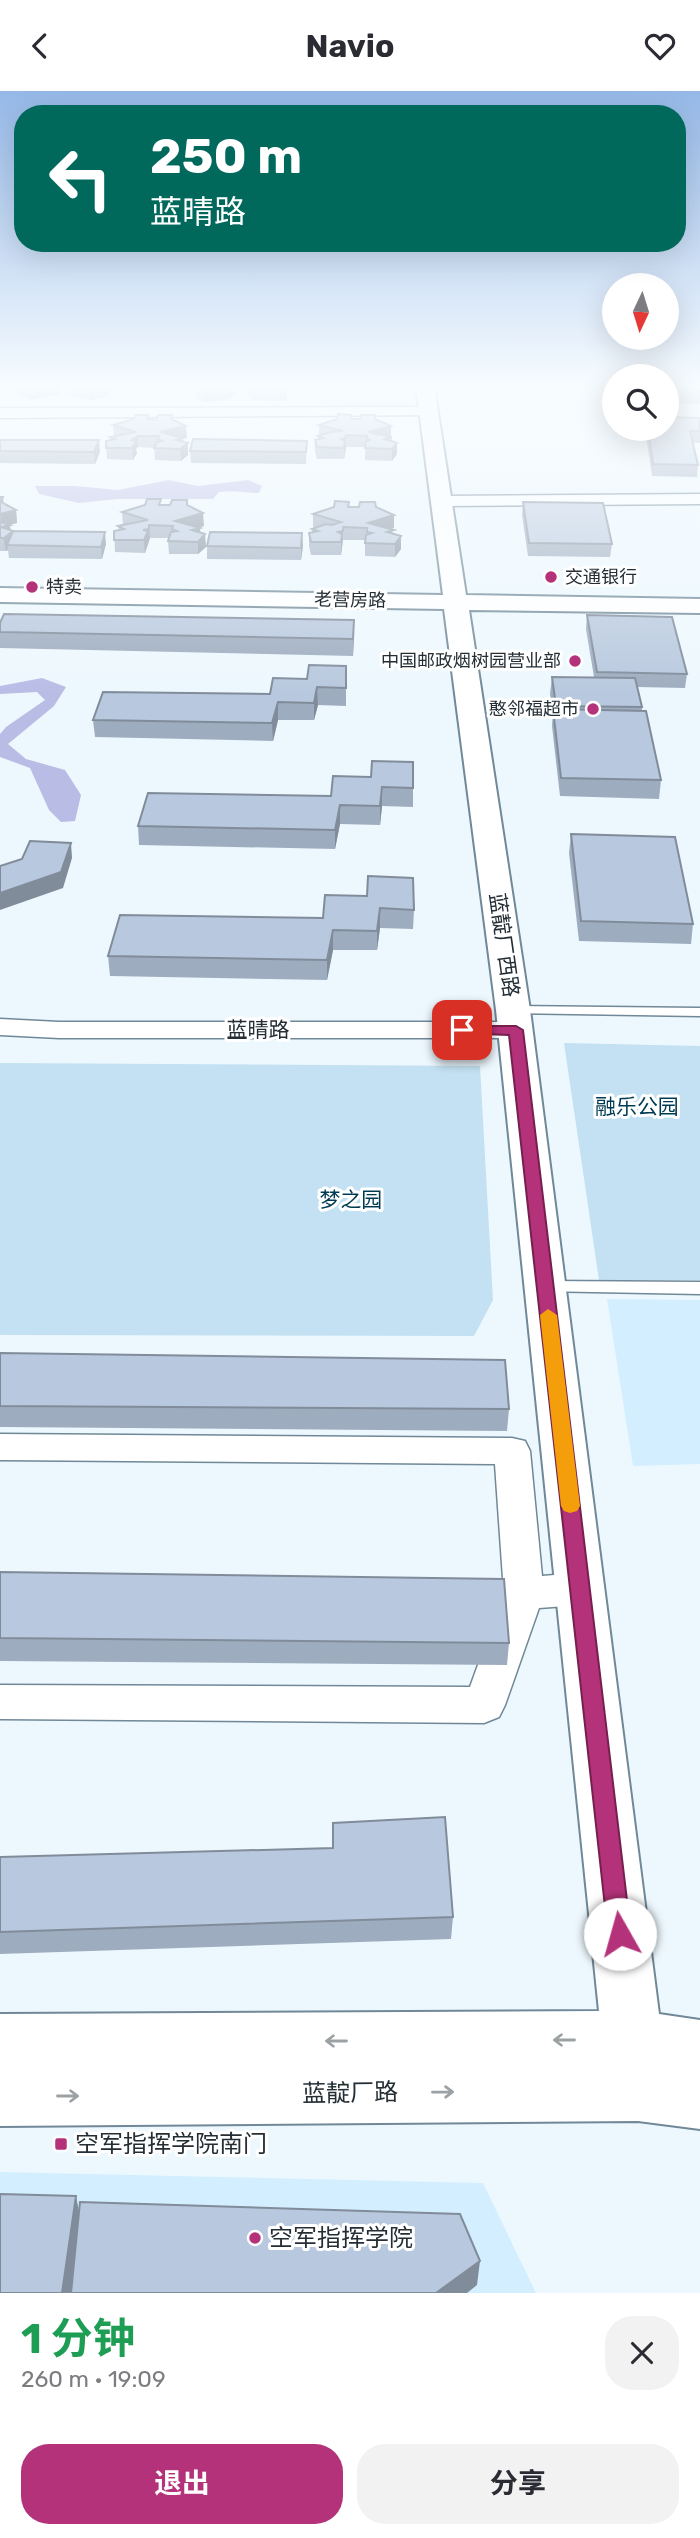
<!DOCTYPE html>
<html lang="zh">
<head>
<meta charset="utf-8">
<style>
  :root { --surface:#fff; --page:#f2f2f3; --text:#2b2b33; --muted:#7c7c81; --accent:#b4327a }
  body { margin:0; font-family:Rubik,"Noto Sans SC",sans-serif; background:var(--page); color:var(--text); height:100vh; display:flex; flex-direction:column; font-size:26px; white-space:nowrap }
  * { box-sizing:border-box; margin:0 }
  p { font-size:23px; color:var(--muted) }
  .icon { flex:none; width:38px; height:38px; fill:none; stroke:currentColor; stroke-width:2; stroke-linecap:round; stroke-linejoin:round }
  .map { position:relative; height:2202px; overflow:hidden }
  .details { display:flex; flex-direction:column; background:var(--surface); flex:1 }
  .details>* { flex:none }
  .banner { position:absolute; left:14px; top:14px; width:672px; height:147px; border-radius:28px; box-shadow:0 7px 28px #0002; background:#00695c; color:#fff; overflow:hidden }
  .needle { width:46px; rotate:184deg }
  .buttons { position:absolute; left:602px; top:182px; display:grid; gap:14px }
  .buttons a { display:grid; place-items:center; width:77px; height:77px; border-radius:50%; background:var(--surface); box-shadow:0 7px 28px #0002; font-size:35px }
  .pin { position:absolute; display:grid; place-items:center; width:60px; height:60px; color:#fff; margin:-30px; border-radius:14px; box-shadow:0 4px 10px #0006 }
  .me { position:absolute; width:77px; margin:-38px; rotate:353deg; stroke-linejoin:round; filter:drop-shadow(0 0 5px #0008) }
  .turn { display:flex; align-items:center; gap:24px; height:147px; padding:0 21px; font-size:32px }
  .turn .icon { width:91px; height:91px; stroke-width:2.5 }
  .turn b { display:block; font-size:49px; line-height:60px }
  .round { display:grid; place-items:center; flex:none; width:74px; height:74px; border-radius:28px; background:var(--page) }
  .overview { display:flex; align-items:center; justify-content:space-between; height:119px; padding:0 21px }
  h1 { font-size:42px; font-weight:700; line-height:52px; color:#1e9e55 }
  .button { display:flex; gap:14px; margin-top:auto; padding:14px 21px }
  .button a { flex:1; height:80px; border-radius:28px; background:var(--accent); color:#fff; font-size:28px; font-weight:700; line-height:80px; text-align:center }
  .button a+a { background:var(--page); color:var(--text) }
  header { display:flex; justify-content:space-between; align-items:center; height:91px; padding:0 21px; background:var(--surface); font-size:32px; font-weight:700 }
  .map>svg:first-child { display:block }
  .built { fill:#d3efff }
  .green { fill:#c3e1f2 }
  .water { fill:#b9bde6 }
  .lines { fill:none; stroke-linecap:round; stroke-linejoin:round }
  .lane-casing { stroke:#708897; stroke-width:3 }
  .street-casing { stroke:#708897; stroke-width:3 }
  .secondary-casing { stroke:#708897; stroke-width:4 }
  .lane { fill:#fff; fill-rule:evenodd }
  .street { fill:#fff; fill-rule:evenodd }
  .secondary { fill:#fff; fill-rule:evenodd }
  .wall { fill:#9eacbf }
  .shaded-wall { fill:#818c9b }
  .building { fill:#b8c8de; stroke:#818c9b; stroke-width:2 }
  .oneway { stroke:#9ca1a4 }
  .route { fill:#b4327a; stroke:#75204f; stroke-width:2 }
  .slow { fill:#f59e0b }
  .poi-dot { fill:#b4327a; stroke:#fff; stroke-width:2.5 }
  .labels { text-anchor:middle; stroke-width:6; stroke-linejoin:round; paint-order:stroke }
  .far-poi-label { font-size:18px; fill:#242e34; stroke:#fff; text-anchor:start }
  .far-street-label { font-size:18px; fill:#242e34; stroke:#fff }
  .street-label { font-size:21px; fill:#242e34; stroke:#fff }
  .park-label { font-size:21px; fill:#003a52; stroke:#fff }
  .near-street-label { font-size:24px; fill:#242e34; stroke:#fff }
  .near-poi-label { font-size:24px; fill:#242e34; stroke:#fff; text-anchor:start }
</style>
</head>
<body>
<header><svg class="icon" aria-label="back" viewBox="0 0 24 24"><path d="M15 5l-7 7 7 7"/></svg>Navio<svg class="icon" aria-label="heart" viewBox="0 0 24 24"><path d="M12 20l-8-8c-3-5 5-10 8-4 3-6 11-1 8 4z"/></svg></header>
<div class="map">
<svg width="700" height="2202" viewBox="0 0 700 2202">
  <rect width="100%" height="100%" fill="#edf8fe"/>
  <g class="built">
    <path d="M320 295H404L409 316H320Z"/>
    <path d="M607 1208 700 1209V1373L633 1375Z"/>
    <path d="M0 2081 483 2092 536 2202H0Z"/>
  </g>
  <g class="green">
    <path d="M564 952 700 955V1189H599Z"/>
    <path d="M0 972 480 975 493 1209 474 1245 0 1244Z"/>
  </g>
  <g class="water">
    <path d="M169 389 198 395 248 389 262 395 259 402C245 402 234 399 219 401L213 408H117L79 412 39 403 35 395H75L118 399Z"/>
    <path d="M42 587 66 596 54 615 8 653 26 668 65 679 81 704 75 730 61 731 49 719 30 677 0 666V643L6 636 45 609 37 601 0 603V595Z"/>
  </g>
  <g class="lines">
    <defs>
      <g id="lane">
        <path d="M513 915 700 917V925L508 922 506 919 508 916Z"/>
        <path d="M545 1190 700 1191V1203L539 1200 537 1196 539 1192Z"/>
      </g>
      <g id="street">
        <path d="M429 316 437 321 435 324 0 327V317Z"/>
        <path d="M700 403V413L443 415 434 410 443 405Z"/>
        <path d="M0 928 59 931H516L526 933 530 939 526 945 516 947H59L0 944Z"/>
        <path d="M0 1343 512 1347 525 1350 530 1360 542 1485 580 1482 594 1487 600 1498 594 1509 580 1514 539 1517 505 1614 499 1626 484 1632 0 1628V1594L470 1596 504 1502 495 1373 0 1369Z"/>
      </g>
      <path id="secondary" d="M416 295H434L466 504 700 508V522L469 519 530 919 659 1923 700 1929V2038L638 2030 0 2035V1923L599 1920 496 919 444 518 0 511V497L443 504Z"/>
    </defs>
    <use href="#lane" class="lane-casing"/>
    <use href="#street" class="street-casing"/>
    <use href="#secondary" class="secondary-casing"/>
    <use href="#lane" class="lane"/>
    <use href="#street" class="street"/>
    <use href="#secondary" class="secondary"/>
  </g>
  <g class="wall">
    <path d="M17 295H115V296L109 297V305L90 309 66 304V295H60V303L31 309 18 305Z"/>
    <path d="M192 295H291L292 299 287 300V308L280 310 252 309 246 303V298H236L237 303 230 308 204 311 196 308 195 299H192Z"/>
    <path d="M670 295H700V313H674Z"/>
    <path d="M700 327V352H693L698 374 697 386 652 385 645 338H667Z"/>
    <path d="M351 328H375L391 346 397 363 392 370 365 369V356H346L344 368H317L315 361V349H318L319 345V334Z"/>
    <path d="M149 329H172L187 347H183V351L188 352V364L181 370 155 369 154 357 138 356 136 358 137 362 133 369 107 368 106 350 110 349V346L114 345 113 334Z"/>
    <path d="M0 349 100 361 95 373 0 372Z"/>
    <path d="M307 350 306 373 191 372 190 360Z"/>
    <path d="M0 406 3 412 16 419 17 432 9 434 10 439 106 453 102 468 9 467 8 459 6 460H0Z"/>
    <path d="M187 409 188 414 204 435 198 436 200 437V442L206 456 198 463H169L168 450 169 447H150L145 462 115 461 114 440 119 439 118 435 125 434H123L122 421 162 414H170Z"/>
    <path d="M523 411 612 453 610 466 528 465 522 424Z"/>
    <path d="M349 416H376L394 424V437L390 438 394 443 401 445V458L395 466 365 465V449H343L341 464H311L309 455V442H312V438L315 436H313V423Z"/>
    <path d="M207 455H303L301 469 207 468Z"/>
    <path d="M587 524 687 583 685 597 637 596 642 616V620L661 689 659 708 560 705 552 635 553 620 550 603 552 586H594L586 538Z"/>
    <path d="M354 529 353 565 0 557V532Z"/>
    <path d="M346 575V615L318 614 314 629H278L273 650 95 646 93 629 270 603 307 588Z"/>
    <path d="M333 685 413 697V716L382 715 380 734 340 733 335 758 139 754 138 735 331 705Z"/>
    <path d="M571 743 693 833 691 853 579 850 569 762Z"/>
    <path d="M325 804 414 819 413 838 380 837 377 859H333L327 889 110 885 108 865 323 827Z"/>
    <path d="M0 1262 509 1318 507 1340 0 1336Z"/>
    <path d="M0 1481 509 1552 507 1574 0 1570Z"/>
    <path d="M333 1757 453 1826 451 1848 0 1863V1766Z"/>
  </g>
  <g class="shaded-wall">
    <path d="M29 295H60V303L31 309Z"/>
    <path d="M89 295H115V296L109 297V305L90 309Z"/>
    <path d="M203 295H236L237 303 230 308 204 311Z"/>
    <path d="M280 295H291L292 299 287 300V308L280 310Z"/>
    <path d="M172 324 173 336 186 335 187 347H183L184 356 188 352V364L181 370 180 358 160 341 171 328Z"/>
    <path d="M391 335V346L368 341Z"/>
    <path d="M346 344V356L344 368V357L341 348Z"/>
    <path d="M138 345V356L136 358 137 362 133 369 132 349Z"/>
    <path d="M99 349 100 361 95 373 94 361Z"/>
    <path d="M397 352V363L392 370V358Z"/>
    <path d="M3 406 4 418 16 419 17 432 0 436 1 411Z"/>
    <path d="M203 422 204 435 177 442 175 430Z"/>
    <path d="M394 424V437L372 443 368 432Z"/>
    <path d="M10 434 11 442 13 440 7 454 8 459 6 460 1 436Z"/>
    <path d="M149 434 150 447 145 462 143 439Z"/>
    <path d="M343 436V449L341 464V451L338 441Z"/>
    <path d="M200 437 201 448 205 443 206 456 198 463V451L192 439Z"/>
    <path d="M105 441 106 453 102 468 101 456Z"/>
    <path d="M302 442 303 455 301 469V457Z"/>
    <path d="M401 445V458L395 466V453Z"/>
    <path d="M354 529V546L353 565V548Z"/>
    <path d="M317 596 318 614 314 629V612Z"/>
    <path d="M278 611V629L273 650 272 632Z"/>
    <path d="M382 696V715L380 734V715Z"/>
    <path d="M340 714V733L335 758V739Z"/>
    <path d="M71 752 72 767 63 797 0 819V802Z"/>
    <path d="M380 817V837L377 859V840Z"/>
    <path d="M333 839V859L327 889V869Z"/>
    <path d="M76 2105 81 2131 71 2202H62Z"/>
    <path d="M480 2170 477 2194 467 2202H436Z"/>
  </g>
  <g class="building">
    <path d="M674 295H700V302L675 301Z"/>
    <path d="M338 323 351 324V328H360L361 324H375V328L391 335 368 341 392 346 385 348 397 352 392 358 365 357 366 350 371 349 367 348V345L346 344 345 347 341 348 345 350 344 357 317 356 315 349 323 347 318 345 330 341 343 340 319 334 337 328Z"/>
    <path d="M136 324H148L147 328 156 329 158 324H172L171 328 186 335 160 341 183 347 176 349 188 352 180 358 154 357 157 351 162 350 158 348 159 345H138L132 349 136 350 132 357H106V350L115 348 110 346 136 341 113 334 134 328Z"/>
    <path d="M667 326 700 327V340H690L698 374 653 373 648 338H667Z"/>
    <path d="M193 348 307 350 306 361 190 360Z"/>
    <path d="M0 349H99L94 361 0 360Z"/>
    <path d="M0 406H3L1 411 16 419 0 423Z"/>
    <path d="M147 408H161L159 414H170L172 409H187V414L203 422 175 430 200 437 192 439 205 443 198 451 168 450 171 441 177 440 172 438 173 435 149 434V438L143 439 148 440 144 449H114V440L124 438 118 435 148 429 122 421 145 414Z"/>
    <path d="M335 410 349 411 348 416H359L360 411H375L376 416 394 424 368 432 394 439 387 441 401 445 395 453 365 452 366 444 372 442 367 441V437L343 436V440L338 441 342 443 341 451H311L309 442 318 440 312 438 326 433 332 434 341 431 313 423 334 416Z"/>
    <path d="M523 411 603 412 612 453 529 452Z"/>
    <path d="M0 431 10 434 1 436 13 440 105 441 101 456 7 454 13 440 4 447H0Z"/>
    <path d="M210 441 302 442 301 457 207 455Z"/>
    <path d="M4 523 354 529 353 548 0 541V532Z"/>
    <path d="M587 524 672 526 687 583 597 581Z"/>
    <path d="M309 574 346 575V597L317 596 314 612 278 611 272 632 93 629 103 601 270 603 273 587 307 588Z"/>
    <path d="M552 586 635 587 642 616 556 615Z"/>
    <path d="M553 618 646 620 661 689 561 687Z"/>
    <path d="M372 670 413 671V697L382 696 380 715 340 714 335 739 138 735 148 702 331 705 333 685 371 686Z"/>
    <path d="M571 743 675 746 693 833 581 830Z"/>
    <path d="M30 750 71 752 61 781 0 802V775L22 768Z"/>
    <path d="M368 785 413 787 414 819 380 817 377 840 333 839 327 869 108 865 120 824 323 827 325 804 367 805Z"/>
    <path d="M0 1262 505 1269 509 1318 0 1315Z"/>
    <path d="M0 1481 504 1488 509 1552 0 1547Z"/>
    <path d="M445 1726 453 1826 0 1841V1766L333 1757V1732Z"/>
    <path d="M0 2103 76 2105 62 2202H0Z"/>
    <path d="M80 2111 460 2123 480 2170 436 2202H71Z"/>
  </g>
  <defs><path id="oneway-shaft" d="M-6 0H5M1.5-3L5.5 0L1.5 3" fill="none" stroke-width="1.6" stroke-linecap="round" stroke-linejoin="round" transform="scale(1.75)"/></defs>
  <g class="oneway">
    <use href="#oneway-shaft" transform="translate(564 1949) rotate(180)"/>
    <use href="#oneway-shaft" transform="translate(336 1950) rotate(180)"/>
    <use href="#oneway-shaft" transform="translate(443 2001) rotate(-1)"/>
    <use href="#oneway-shaft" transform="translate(68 2005)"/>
  </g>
  <linearGradient id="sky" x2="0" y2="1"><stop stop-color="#95b8e7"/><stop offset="0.49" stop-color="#f7fcff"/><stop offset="1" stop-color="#f7fcff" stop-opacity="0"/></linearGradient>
  <rect width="700" height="603" fill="url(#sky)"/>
  <path class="route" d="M462 935H516L523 939 631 1843 628 1851 620 1854 611 1851 608 1843 509 944 457 942 455 939Z"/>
  <path class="slow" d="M548 1218 557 1224 580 1415 577 1420 570 1422 564 1420 561 1415 540 1224Z"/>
  <g class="poi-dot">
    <circle cx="551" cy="486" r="7"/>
    <circle cx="32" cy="496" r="7"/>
    <circle cx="575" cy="570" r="7"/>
    <circle cx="593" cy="618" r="7"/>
    <rect x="54" y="2046" width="14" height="14" rx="3.5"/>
    <circle cx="255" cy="2147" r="7"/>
  </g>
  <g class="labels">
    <g class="far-poi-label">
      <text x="565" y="492">交通银行</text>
      <text x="46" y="502">特卖</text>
      <text x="561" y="576" text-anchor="end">中国邮政烟树园营业部</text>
      <text x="579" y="624" text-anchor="end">憨邻福超市</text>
    </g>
    <g class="far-street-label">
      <text transform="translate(350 509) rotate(1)" y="6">老营房路</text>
    </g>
    <g class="street-label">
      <text transform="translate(504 854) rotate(82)" y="7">蓝靛厂西路</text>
      <text x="258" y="946">蓝晴路</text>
    </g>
    <g class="park-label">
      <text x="637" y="1023">融乐公园</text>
      <text x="351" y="1116">梦之园</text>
    </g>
    <g class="near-street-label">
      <text transform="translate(350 2002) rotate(-1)" y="8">蓝靛厂路</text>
    </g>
    <g class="near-poi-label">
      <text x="75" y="2061">空军指挥学院南门</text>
      <text x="269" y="2155">空军指挥学院</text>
    </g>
  </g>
</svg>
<div class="buttons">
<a><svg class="needle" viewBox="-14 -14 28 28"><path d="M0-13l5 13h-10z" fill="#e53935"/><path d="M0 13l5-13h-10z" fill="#7c7c81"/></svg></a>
<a><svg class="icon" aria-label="search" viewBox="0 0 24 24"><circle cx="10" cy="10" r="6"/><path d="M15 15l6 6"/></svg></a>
</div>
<div class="pin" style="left:462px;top:939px;background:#d93025"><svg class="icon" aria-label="arrive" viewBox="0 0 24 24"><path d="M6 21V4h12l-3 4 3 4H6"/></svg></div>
<svg class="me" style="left:620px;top:1843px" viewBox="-20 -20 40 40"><circle r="19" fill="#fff"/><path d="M0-13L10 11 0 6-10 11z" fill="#b4327a"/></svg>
<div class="banner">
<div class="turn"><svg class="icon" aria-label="left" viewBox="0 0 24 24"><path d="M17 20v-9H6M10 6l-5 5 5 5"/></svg><div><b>250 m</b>蓝晴路</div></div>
</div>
</div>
<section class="details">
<div class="overview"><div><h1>1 分钟</h1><p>260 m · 19:09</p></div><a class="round"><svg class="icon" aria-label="close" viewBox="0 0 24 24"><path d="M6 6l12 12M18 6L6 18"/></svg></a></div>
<div class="button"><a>退出</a><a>分享</a></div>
</section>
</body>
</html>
